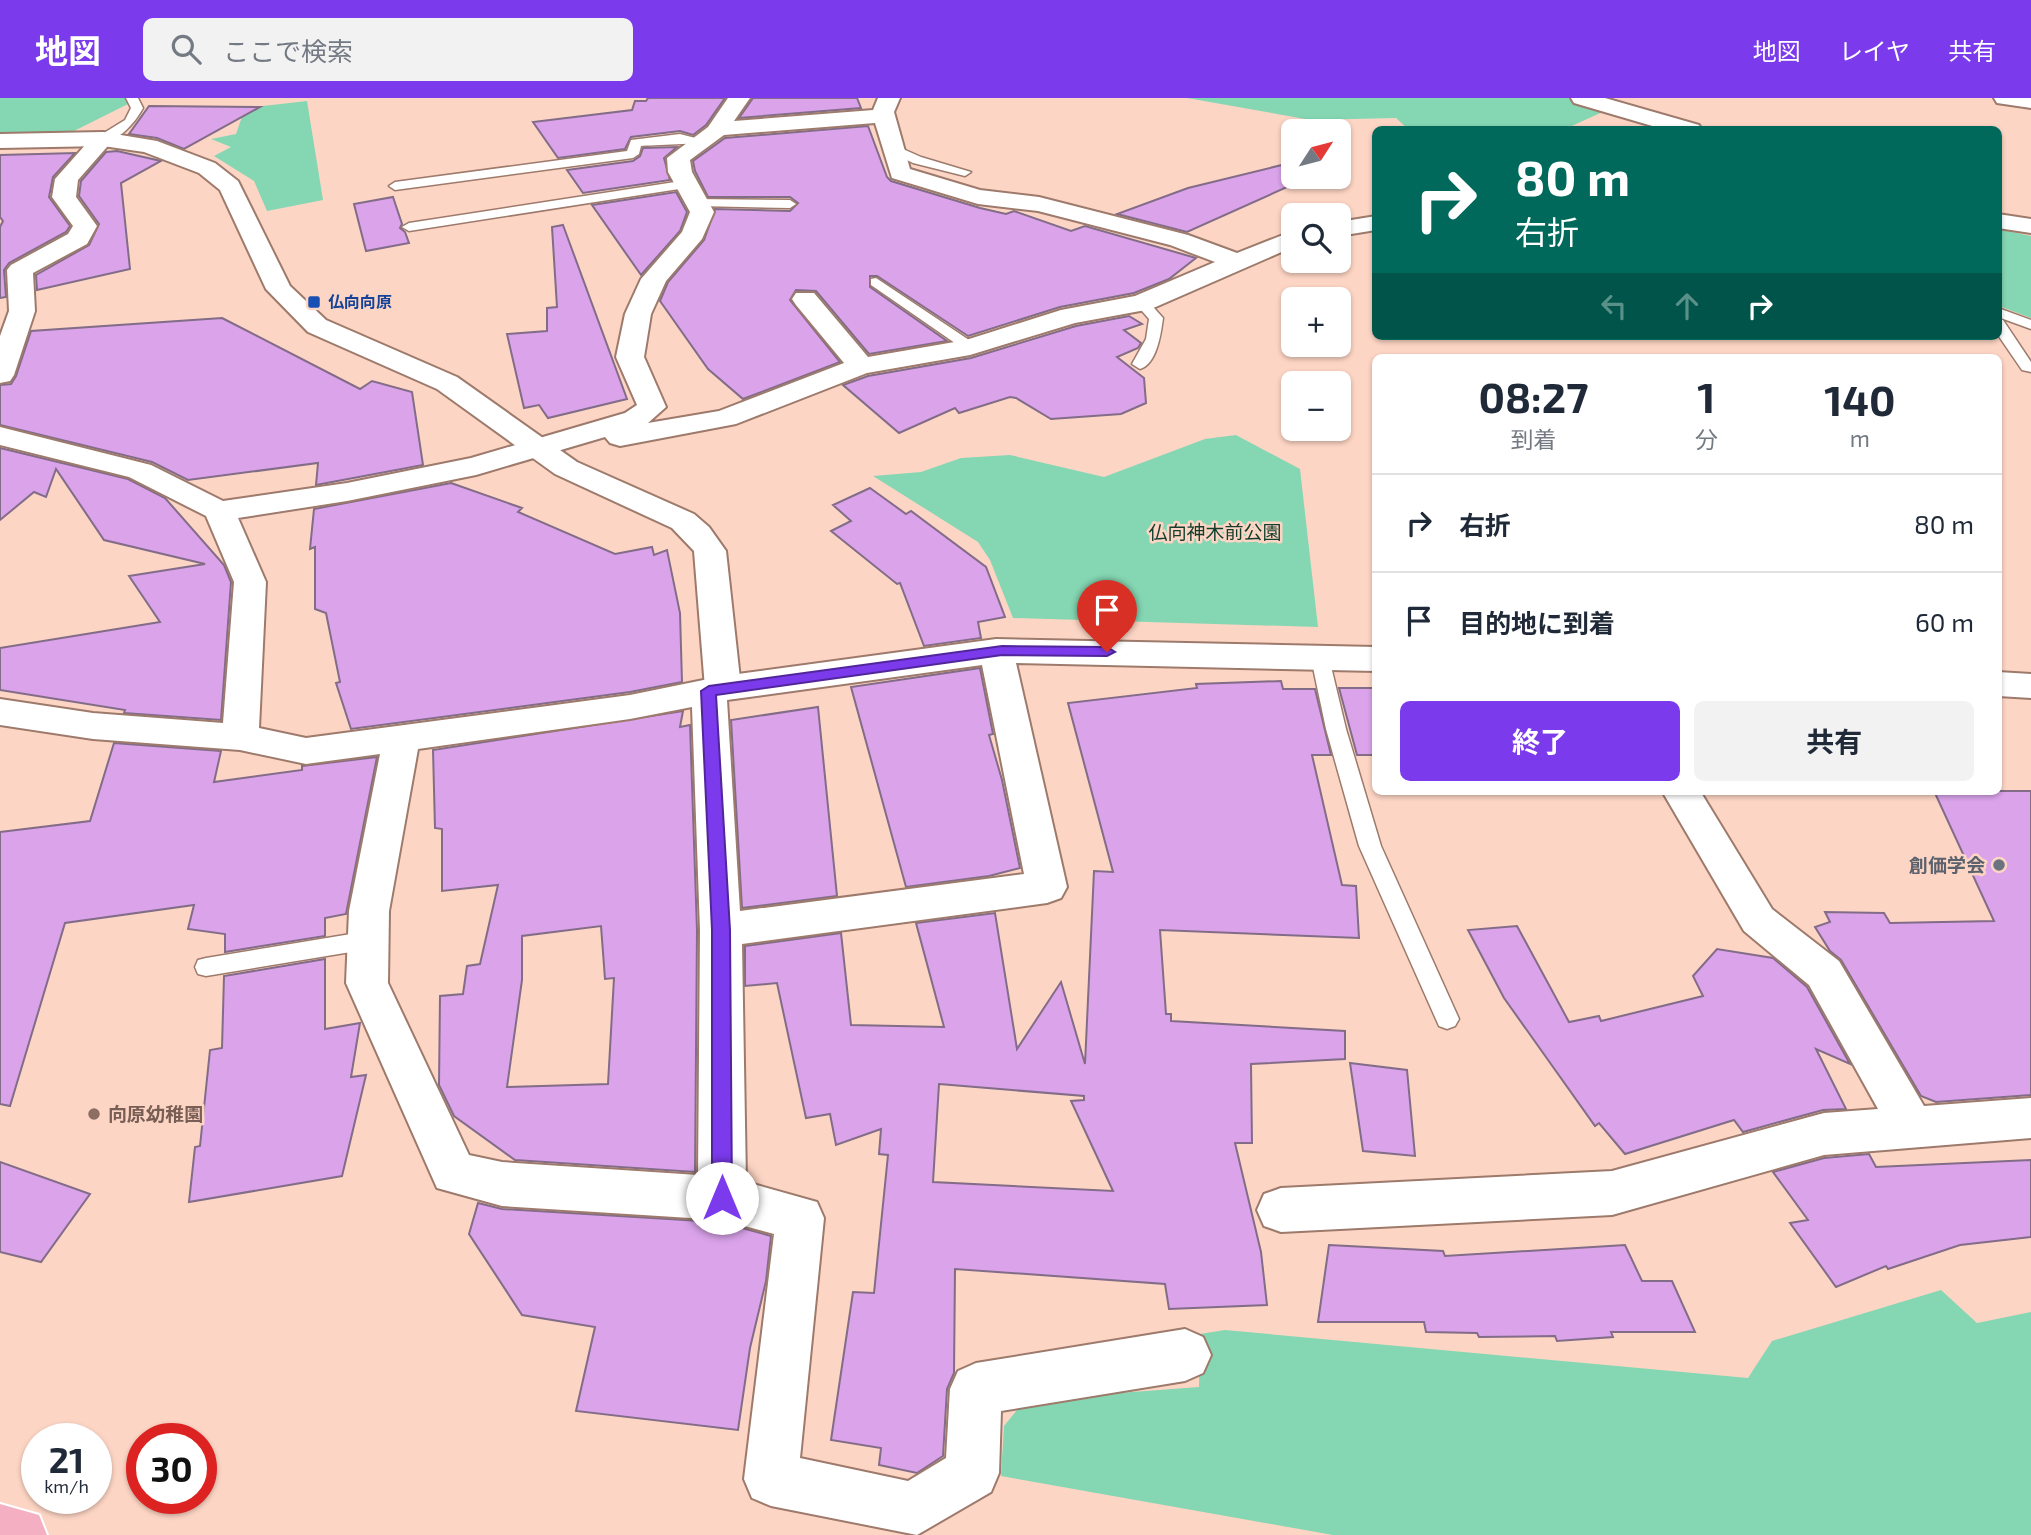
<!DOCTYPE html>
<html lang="ja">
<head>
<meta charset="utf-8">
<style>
  :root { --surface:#fff; --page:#f2f2f3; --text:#1f2937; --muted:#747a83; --line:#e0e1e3; --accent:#7c3aed }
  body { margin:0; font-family:"Exo 2","Noto Sans JP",sans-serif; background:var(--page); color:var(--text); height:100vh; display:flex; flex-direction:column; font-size:26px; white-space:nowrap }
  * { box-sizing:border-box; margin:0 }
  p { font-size:23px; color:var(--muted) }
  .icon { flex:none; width:38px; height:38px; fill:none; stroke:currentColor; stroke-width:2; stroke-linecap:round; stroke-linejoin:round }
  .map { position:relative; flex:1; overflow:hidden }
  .drawer { position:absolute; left:1372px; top:256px; width:630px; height:441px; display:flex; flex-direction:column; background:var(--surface); border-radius:10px; box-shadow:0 2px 5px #0004 }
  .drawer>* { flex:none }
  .hud { position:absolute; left:1372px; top:28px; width:630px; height:214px; border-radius:10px; box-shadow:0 2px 5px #0004; background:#00695c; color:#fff; overflow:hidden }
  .needle { width:46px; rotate:54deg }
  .buttons { position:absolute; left:1281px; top:21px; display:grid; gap:14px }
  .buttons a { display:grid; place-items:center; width:70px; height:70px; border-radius:10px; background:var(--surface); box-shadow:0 2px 5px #0004; font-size:35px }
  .speed { position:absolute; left:21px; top:1325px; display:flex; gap:14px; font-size:35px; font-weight:700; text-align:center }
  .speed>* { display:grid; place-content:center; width:91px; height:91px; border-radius:50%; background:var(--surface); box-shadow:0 2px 5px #0004; line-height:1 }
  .speed small { font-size:18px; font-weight:400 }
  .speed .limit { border:10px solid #d22; background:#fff; color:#111 }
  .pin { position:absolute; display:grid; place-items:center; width:60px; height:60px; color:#fff; margin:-72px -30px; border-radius:50% 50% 50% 0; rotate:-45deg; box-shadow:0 0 7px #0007 }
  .pin .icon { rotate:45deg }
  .me { position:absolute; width:77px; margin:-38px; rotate:0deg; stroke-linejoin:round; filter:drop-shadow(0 0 5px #0008) }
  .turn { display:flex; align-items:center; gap:24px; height:147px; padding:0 28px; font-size:32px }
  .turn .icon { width:91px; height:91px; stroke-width:2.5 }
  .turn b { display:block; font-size:49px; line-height:60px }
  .lanes { display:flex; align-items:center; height:66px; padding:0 28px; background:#0003; justify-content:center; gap:35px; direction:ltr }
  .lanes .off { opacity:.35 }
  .eta { display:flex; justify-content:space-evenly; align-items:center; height:119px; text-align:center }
  .eta b { font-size:42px; font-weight:700; line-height:49px }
  .action { display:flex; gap:14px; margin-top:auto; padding:14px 28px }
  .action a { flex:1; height:80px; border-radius:10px; background:var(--accent); color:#fff; font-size:28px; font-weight:700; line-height:80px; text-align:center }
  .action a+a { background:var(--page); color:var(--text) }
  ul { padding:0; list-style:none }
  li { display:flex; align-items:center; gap:21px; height:98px; padding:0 28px; border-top:2px solid var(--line) }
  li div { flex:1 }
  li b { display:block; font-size:26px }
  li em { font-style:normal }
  header { display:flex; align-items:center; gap:42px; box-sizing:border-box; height:98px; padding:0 35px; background:var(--accent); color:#fff }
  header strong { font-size:33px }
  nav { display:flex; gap:38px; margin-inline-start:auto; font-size:24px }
  .search { width:490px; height:63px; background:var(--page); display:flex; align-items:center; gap:18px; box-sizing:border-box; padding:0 24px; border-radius:10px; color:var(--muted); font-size:26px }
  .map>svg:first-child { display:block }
  .green { fill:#85d7b3 }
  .building { fill:#daa3ea; stroke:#826c88; stroke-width:2; fill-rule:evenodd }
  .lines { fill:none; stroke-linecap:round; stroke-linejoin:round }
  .service-casing { stroke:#9d7a6b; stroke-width:3 }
  .minor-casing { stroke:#9d7a6b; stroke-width:4 }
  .tertiary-casing { stroke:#9d7a6b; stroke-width:4 }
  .trunk-casing { stroke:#fff; stroke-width:4 }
  .service { fill:#fff; fill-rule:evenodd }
  .minor { fill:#fff; fill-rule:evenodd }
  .tertiary { fill:#fff; fill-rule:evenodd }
  .trunk { fill:#f4b0c2; fill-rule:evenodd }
  .route { fill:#7c3aed; stroke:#51269a; stroke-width:2 }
  .transit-dot { fill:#1a4fb4; stroke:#fdd5c4; stroke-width:2.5 }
  .worship-dot { fill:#6b7280; stroke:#fdd5c4; stroke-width:2.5 }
  .education-dot { fill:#8d6e63; stroke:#fdd5c4; stroke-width:2.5 }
  .labels { text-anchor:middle; stroke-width:5; stroke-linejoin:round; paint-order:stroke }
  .far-transit-label { font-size:16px; font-weight:bold; fill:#164399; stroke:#fdd5c4; text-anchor:start }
  .park-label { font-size:19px; fill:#103d2c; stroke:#fdd5c4 }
  .worship-label { font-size:19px; font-weight:bold; fill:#5b616d; stroke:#fdd5c4; text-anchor:end }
  .education-label { font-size:19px; font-weight:bold; fill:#785e54; stroke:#fdd5c4; text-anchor:start }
</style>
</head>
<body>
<header>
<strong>地図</strong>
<div class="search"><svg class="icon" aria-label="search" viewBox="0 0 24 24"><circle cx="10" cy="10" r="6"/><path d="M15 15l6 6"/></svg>ここで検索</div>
<nav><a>地図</a><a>レイヤ</a><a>共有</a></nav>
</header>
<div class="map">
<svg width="2031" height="1437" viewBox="0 0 2031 1437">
  <rect width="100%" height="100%" fill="#fdd5c4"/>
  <g class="green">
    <path d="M0 0H140L72 34 0 36Z"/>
    <path d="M1187 0H1568L1607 12 1565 31 1409 32 1396 20 1311 22Z"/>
    <path d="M307 3 323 102 267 113 254 83 214 58 231 49 211 41 236 36 245 10Z"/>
    <path d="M1998 131 2031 138V220L1999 208Z"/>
    <path d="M1236 337 1300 371 1318 529 1013 520 990 462 978 444 873 378 921 374 961 360 1010 357 1104 379 1205 341Z"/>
    <path d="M1941 1192 1977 1225 2031 1214V1437H1333L1001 1378 1004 1328 1025 1302 1199 1289 1200 1236 1225 1232 1748 1280 1772 1243Z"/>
  </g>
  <g class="building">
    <path d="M648 0H725L706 27 693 37 680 33 631 39 625 51 558 60 533 24 632 12 635 3H646Z"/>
    <path d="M753 0H857L861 10 739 20Z"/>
    <path d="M149 8 260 9 184 51 157 40 129 36Z"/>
    <path d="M868 28 887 79 891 83 980 110 1006 116 1014 113 1071 133 1085 128 1196 160 1169 181 1134 195 1060 209 968 238 877 178H870V189L947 243 869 256 816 193 796 192 790 202 840 264 743 301 708 271 660 203 668 184 704 142 715 111 790 113 798 105 790 99H708L695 73 693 63 725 40Z"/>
    <path d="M677 49 664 60 670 82 583 95 567 72 633 63 640 58 643 50Z"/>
    <path d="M117 53 161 63 121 85 130 171 37 192 36 177 89 147 99 126 79 98 81 83 106 54Z"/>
    <path d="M75 55 53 79 49 99 70 128 66 134 9 165 4 172 6 199 0 200V129L3 123 0 119V57Z"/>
    <path d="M1290 65 1296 85 1187 134 1117 116 1188 90Z"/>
    <path d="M676 94 687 114 680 133 641 177 592 107Z"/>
    <path d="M393 99 402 126 400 130 405 134 409 145 366 153 354 106Z"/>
    <path d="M563 127 627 301 548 320 539 307 524 310 507 236 547 233V210L557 209 552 129Z"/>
    <path d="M1129 218 1142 226 1124 232 1141 245 1138 250 1117 259 1144 280 1146 305 1121 316 1051 321 1016 300 1010 299 959 315 955 310 899 335 843 287 868 278 971 260 1076 228Z"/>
    <path d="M222 220 360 291 372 283 412 294 423 367 316 387 318 365 188 382 152 364 0 327V287L11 286 16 278 31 233Z"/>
    <path d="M0 350 128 381 165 400 224 467 231 484 221 622 124 615 125 612 0 592V550L160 524 129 478 205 466 104 442 56 371 46 399 34 394 0 422Z"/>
    <path d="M451 385 522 410 518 414 615 456 652 449 654 457 667 452 680 515 682 584 630 594 351 631 336 585 340 584 326 515 315 511V449L310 451 314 411Z"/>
    <path d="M870 390 906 416 911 413 986 469 1005 519 978 524 981 540 924 548 900 485 897 486 831 433 851 423 833 407Z"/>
    <path d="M980 570 993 636 989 637 1002 682 1020 770 989 778 906 789 851 589Z"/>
    <path d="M1281 583 1283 591H1315L1331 657H1312L1342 787 1356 788 1359 840 1160 832 1166 916H1171V923L1345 933V961L1251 966 1252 1045H1235L1261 1154 1267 1207 1169 1211 1165 1186 955 1171 954 1275 947 1291 943 1358 917 1375 879 1367 881 1350 831 1342 853 1194 874 1195 888 1057 879 1056 881 1031 836 1047 830 1016 806 1020 777 885 745 888V848L841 835 851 927 944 929 916 825 995 815 1017 951 1061 884 1085 966 1094 773 1113 774 1068 605 1197 590 1196 586ZM939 986 1084 998V1002L1071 1003 1113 1093 933 1084Z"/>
    <path d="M1339 590H1376V657H1357Z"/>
    <path d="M818 609 837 798 742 810 731 622Z"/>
    <path d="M683 613 680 629 690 627 697 832 695 1074 515 1062 454 1018 439 987 440 898 463 896 467 868 480 866 498 787 442 793V731L435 730 433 652ZM601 828 605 881 614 880 608 986 507 989 522 882V838Z"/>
    <path d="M114 645 221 653 214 684 302 672V668L377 659 346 816 325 820V838L225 854V836L188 831 194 807 65 825 10 1008 0 1006V734L90 723Z"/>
    <path d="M1934 693H2031V997L1936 1004 1921 998 1841 862 1830 853 1815 829 1830 824 1825 814 1884 815 1890 825 1994 823Z"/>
    <path d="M1517 828 1569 924 1599 918 1601 923 1703 898 1693 878 1717 851 1773 860 1807 889 1850 966 1816 951 1846 1011 1823 1012 1743 1034 1734 1022 1625 1056 1599 1025 1595 1028 1504 900 1468 832Z"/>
    <path d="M325 861V931L360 925 351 979 366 977 342 1078 189 1104 195 1049 200 1048 210 952 222 950 224 878Z"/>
    <path d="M1350 965 1407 972 1415 1058 1363 1053Z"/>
    <path d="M1869 1056 1876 1069 2031 1062V1139L1960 1147 1888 1171 1886 1168 1836 1189 1790 1125 1808 1122 1773 1074 1824 1060Z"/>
    <path d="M0 1064 90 1096 41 1164 0 1154Z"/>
    <path d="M478 1105 502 1111 701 1123V1126L742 1130 771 1138 766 1183 750 1250 738 1332 576 1313 595 1229 522 1217 469 1136Z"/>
    <path d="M1329 1147 1443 1153 1445 1158 1625 1147 1642 1183H1672L1695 1234H1611L1613 1239 1557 1243 1555 1238 1479 1239 1477 1235 1426 1234 1424 1224H1318Z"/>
  </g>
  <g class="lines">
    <defs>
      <g id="service">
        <path d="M126 0H138L143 10C135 25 117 46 99 44V38L125 22 131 10Z"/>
        <path d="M680 36 707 43C704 46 652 47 641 48L639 56 633 60 395 92 389 88 395 84 627 53 631 42Z"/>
        <path d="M894 47 921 59 971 74 965 78 913 65 890 54 888 51Z"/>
        <path d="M688 82 694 86 692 89 409 133 402 129 409 125Z"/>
        <path d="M693 101 790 102 796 106 790 110 698 108 692 104Z"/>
        <path d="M876 180 975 246V252H965L871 187V181Z"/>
        <path d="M1142 201 1147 202 1163 220C1161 235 1157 266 1140 271L1132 266 1146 241 1149 221 1135 205Z"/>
        <path d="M1998 210 2031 222V231L1998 219Z"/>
        <path d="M1998 221 2003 222 2031 264V274L2022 272 1998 237Z"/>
        <path d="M1320 554 1329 560 1346 631 1381 748 1459 921 1455 928 1447 931 1439 928 1359 748 1326 631 1311 560Z"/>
        <path d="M369 833 377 836 380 842 377 848 369 851 206 878 198 876 195 869 198 862 206 860Z"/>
      </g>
      <g id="minor">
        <path d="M728 0H750L734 23 873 12 878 0H900L894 14 910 71 980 92 1039 99 1188 137 1237 155 1293 133V149L1151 211 1075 225 970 257 867 275 736 326 620 348 610 345 605 339 476 377 347 403 238 420 266 484 259 630 306 640 630 597 723 578 996 541 1376 549V573L1016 565 1067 789 1061 800 1047 805 742 846 746 1084 817 1104 824 1120 800 1360 908 1383 946 1360 950 1291 958 1273 976 1265 1185 1231 1203 1239 1211 1257 1203 1275 1185 1283 1001 1313 999 1375 991 1394 917 1437 771 1408 752 1400 744 1381 774 1136 722 1122 502 1108 437 1090 346 885 349 813 380 656 306 666 240 652 93 641 0 627V601L93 615 223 625 234 484 206 418 129 379 0 347V329L151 367 223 403 347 385 471 360 625 315 637 307 616 259 625 216 641 181 682 134 690 114 668 74 667 60 708 29ZM875 25 892 80 978 106 1038 113 1170 147 1215 164 1135 198 1061 212 966 242 868 259 814 195H796L792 201 796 207 844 265 719 313 648 325 666 309 644 259 651 216 666 183 702 141 714 114 692 74 690 62 724 37ZM982 567 1024 776 740 813 727 602ZM692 609 700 832 698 1077 502 1064 469 1057 388 885 389 813 418 651 630 621Z"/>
        <path d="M1571 0H1605L1699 27 1702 32H1666L1574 5Z"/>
        <path d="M1994 0H2031V10L1997 5Z"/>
        <path d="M103 34 114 41 78 82 76 99 97 128 87 146 33 175 35 213 14 277 10 283 0 285V238L9 213 7 172 11 167 68 136 73 128 52 99 55 81 95 36Z"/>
        <path d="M1998 116 2031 121V135L1998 130Z"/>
        <path d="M1376 118V132L1339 138V124Z"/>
        <path d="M1998 574 2031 576V600L1998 598Z"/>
        <path d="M1662 693H1700L1772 811 1839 863 1924 1008 2031 1000V1040L1824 1057 1612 1117 1281 1134 1264 1128 1257 1112 1264 1096 1281 1090 1612 1073 1824 1015 1878 1011 1809 887 1744 833Z"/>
      </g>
      <path id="tertiary" d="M103 34 157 43 215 65 238 83 290 188 326 222 457 279 577 364 694 416 709 429 726 453 741 590 736 599 723 602 710 599 705 590 694 453 672 430 555 376 437 291 308 234 266 191 220 92 199 75 144 54 103 48 0 50V36Z"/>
      <path id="trunk" d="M0 1406 39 1417 47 1437H0Z"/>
    </defs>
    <use href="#service" class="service-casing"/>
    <use href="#minor" class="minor-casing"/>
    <use href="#tertiary" class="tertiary-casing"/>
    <use href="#trunk" class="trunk-casing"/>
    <use href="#service" class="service"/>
    <use href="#minor" class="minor"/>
    <use href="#tertiary" class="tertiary"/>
    <use href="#trunk" class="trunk"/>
  </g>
  <path class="route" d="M1002 548 1107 549 1115 554 1107 558 1002 557 716 597 730 832 732 1100 729 1106 722 1109 715 1106 712 1100V832L701 593 709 588Z"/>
  <rect class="transit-dot" x="307" y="197" width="14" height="14" rx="3.5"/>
  <circle class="worship-dot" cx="1999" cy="767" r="7"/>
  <circle class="education-dot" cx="94" cy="1016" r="7"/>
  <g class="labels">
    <g class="far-transit-label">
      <text x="328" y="210">仏向向原</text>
    </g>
    <g class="park-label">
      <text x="1215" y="441">仏向神木前公園</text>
    </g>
    <g class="worship-label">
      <text x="1985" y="774">創価学会</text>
    </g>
    <g class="education-label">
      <text x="108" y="1023">向原幼稚園</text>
    </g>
  </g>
</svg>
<div class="buttons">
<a><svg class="needle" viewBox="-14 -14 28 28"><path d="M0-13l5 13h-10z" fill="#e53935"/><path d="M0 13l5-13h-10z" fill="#747a83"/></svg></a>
<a><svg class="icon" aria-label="search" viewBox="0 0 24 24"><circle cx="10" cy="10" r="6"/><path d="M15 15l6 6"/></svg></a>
<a>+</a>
<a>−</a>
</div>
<div class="speed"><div>21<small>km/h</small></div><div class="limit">30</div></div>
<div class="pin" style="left:1107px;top:554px;background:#d93025"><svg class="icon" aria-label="arrive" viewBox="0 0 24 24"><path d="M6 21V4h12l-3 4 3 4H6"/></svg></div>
<svg class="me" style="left:722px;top:1100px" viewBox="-20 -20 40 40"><circle r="19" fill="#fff"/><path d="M0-13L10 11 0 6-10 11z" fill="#7c3aed"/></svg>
<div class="hud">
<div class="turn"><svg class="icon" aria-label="right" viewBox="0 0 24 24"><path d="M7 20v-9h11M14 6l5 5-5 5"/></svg><div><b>80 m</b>右折</div></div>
<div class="lanes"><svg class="icon off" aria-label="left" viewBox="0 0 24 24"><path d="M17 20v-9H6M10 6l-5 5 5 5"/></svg><svg class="icon off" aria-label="ahead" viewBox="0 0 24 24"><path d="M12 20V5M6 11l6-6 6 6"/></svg><svg class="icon" aria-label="right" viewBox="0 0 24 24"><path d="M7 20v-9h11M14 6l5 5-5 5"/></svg></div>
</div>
<section class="drawer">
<div class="eta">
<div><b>08:27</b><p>到着</p></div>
<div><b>1</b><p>分</p></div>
<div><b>140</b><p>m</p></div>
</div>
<ul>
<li><svg class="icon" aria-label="right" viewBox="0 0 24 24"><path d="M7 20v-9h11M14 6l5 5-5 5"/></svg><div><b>右折</b></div><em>80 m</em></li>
<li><svg class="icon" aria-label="arrive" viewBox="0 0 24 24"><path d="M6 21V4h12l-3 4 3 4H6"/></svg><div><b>目的地に到着</b></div><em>60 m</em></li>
</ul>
<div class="action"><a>終了</a><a>共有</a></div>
</section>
</div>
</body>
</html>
